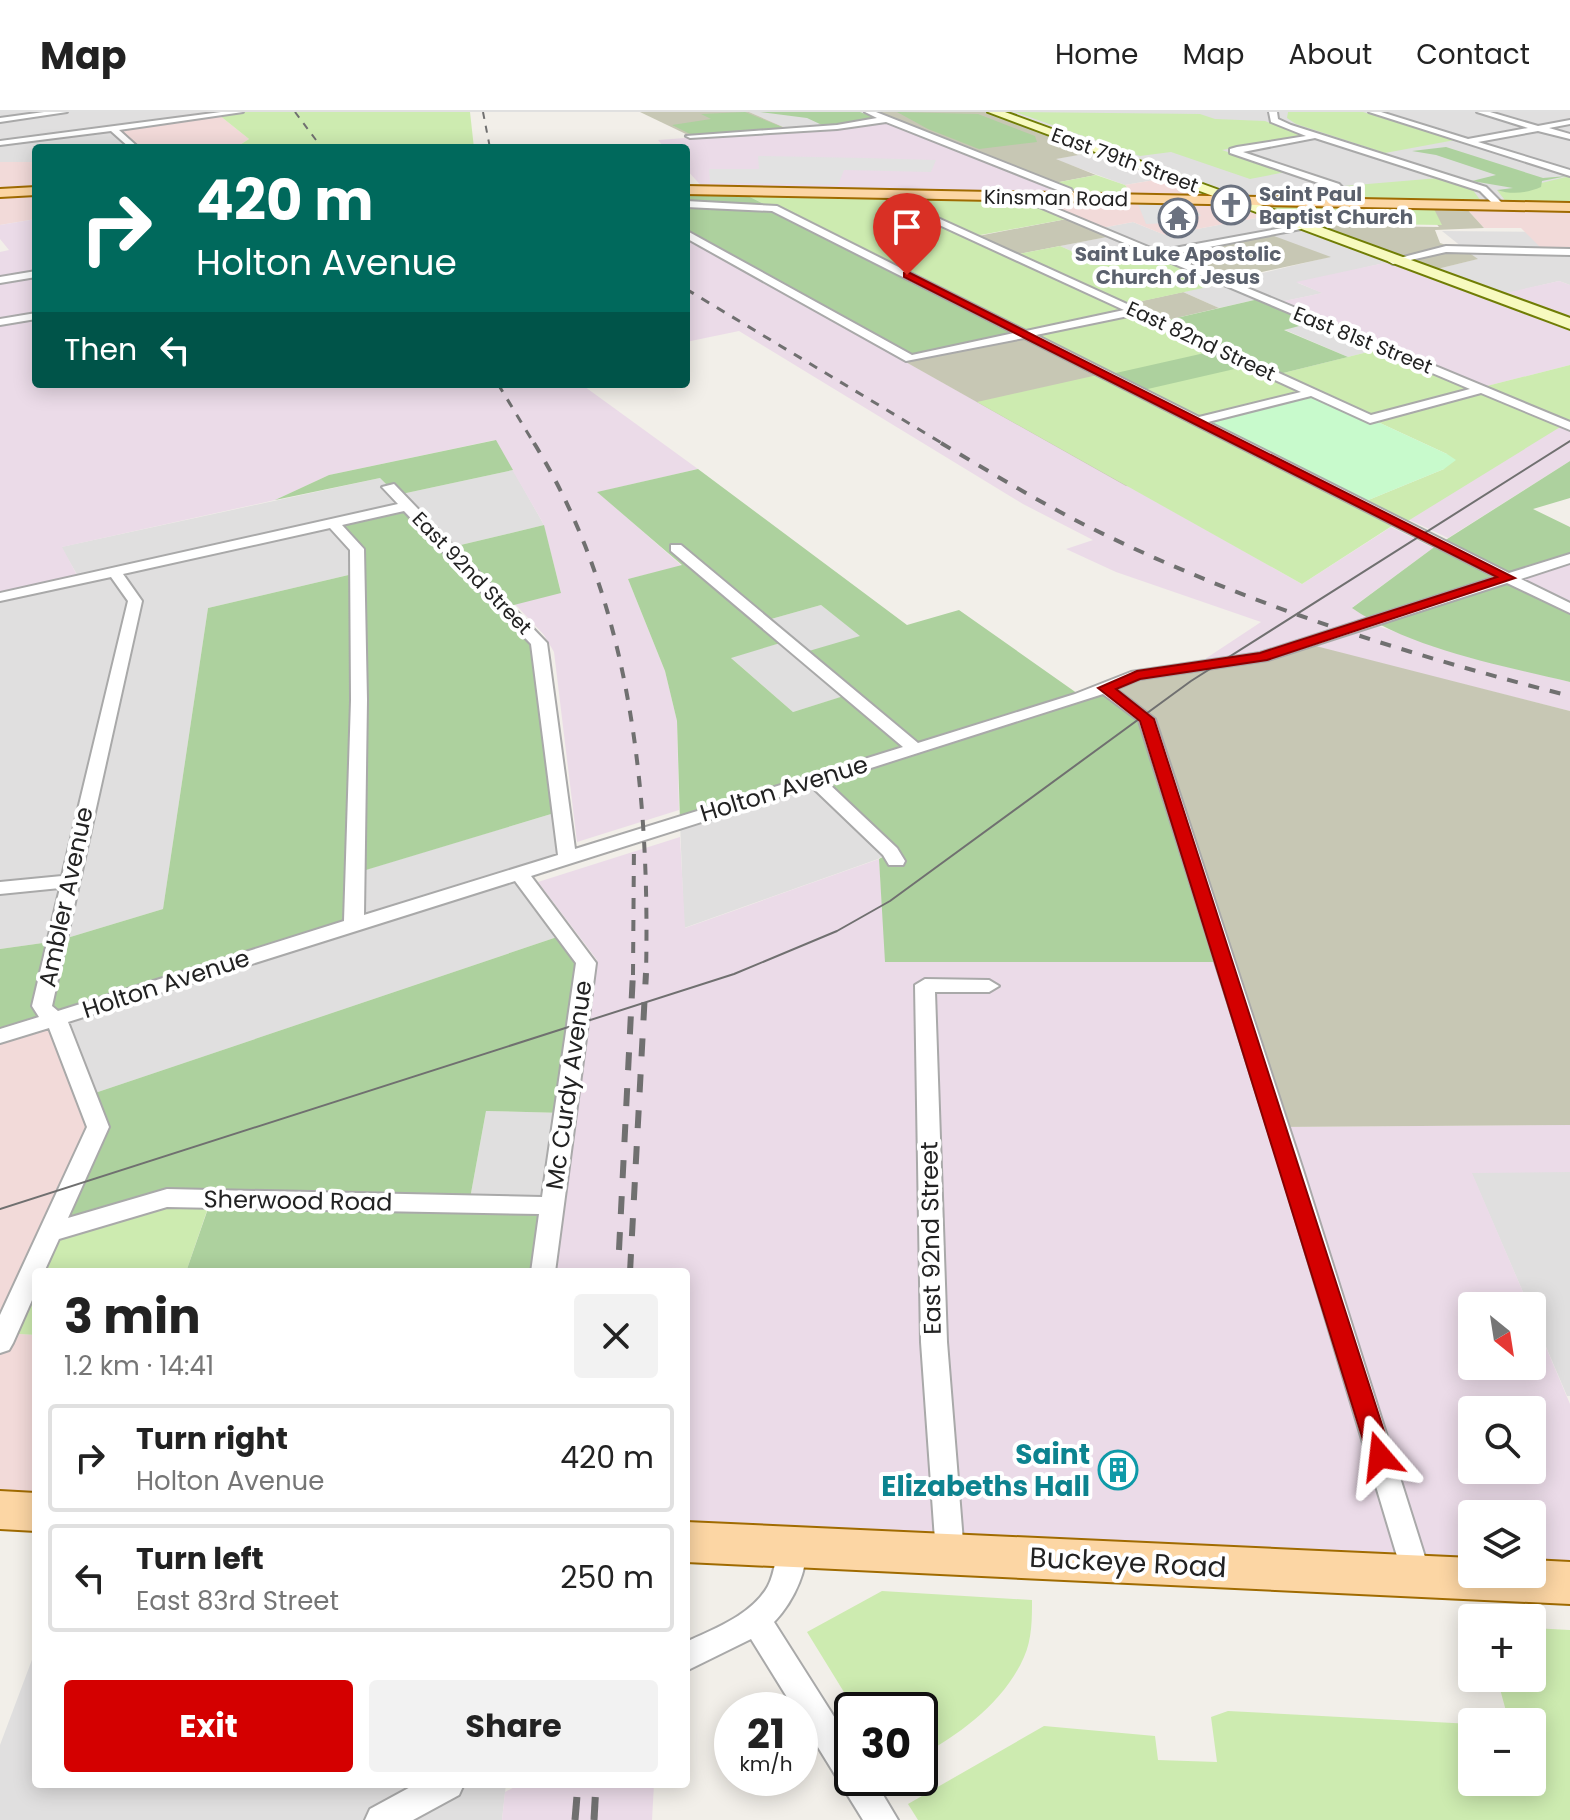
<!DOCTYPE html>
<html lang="en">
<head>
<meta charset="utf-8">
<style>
  :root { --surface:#fff; --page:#f2f2f2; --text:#222; --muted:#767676; --line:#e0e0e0; --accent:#d40000 }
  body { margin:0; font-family:Poppins,sans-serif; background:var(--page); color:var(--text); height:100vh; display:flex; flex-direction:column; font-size:30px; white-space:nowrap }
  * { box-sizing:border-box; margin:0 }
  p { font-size:26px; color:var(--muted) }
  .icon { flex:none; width:44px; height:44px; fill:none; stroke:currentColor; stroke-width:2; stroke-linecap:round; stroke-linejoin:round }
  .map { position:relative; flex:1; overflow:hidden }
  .details { position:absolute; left:32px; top:1156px; width:658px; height:520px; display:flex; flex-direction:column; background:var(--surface); border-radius:8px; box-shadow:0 4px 20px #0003 }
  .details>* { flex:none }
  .guide { position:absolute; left:32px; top:32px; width:658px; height:244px; border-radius:8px; box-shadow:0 4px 20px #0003; background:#00695c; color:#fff; overflow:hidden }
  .needle { width:52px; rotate:150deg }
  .fabs { position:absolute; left:1458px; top:1180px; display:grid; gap:16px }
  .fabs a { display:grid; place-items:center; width:88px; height:88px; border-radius:8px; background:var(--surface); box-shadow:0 4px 20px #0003; font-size:40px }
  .speed { position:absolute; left:714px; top:1580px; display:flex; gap:16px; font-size:40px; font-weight:700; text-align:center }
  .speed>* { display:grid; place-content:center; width:104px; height:104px; border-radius:50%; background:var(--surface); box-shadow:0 4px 20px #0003; line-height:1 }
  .speed small { font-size:20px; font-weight:400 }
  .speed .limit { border:4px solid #111; border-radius:12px; background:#fff; color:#111 }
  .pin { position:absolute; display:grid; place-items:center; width:68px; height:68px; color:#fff; margin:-82px -34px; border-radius:50% 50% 50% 0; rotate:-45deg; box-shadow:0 0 8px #0007 }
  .pin .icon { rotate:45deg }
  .me { position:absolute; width:88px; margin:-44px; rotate:343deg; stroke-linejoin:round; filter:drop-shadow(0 0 6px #0008) }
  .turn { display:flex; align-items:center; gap:28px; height:168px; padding:0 32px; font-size:36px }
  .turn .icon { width:104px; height:104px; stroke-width:2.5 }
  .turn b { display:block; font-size:56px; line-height:68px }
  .then { display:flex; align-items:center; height:76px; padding:0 32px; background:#0003; gap:16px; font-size:30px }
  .round { display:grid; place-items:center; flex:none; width:84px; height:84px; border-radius:8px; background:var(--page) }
  .head { display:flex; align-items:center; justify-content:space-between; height:136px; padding:0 32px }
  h1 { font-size:48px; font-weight:700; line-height:60px }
  .action { display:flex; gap:16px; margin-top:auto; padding:16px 32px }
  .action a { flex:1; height:92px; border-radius:8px; background:var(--accent); color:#fff; font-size:32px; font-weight:700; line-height:92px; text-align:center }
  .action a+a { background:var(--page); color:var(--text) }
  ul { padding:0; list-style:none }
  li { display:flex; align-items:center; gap:24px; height:108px; margin:0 16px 12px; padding:0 16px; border:4px solid var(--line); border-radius:8px }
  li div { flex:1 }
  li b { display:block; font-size:30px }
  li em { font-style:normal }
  header { display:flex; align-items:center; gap:48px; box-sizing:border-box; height:112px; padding:0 40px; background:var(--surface); border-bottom:2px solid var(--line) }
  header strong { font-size:38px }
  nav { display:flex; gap:44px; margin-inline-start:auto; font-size:28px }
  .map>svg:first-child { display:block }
  .residential { fill:#e0dfdf }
  .commercial { fill:#f2dad9 }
  .industrial { fill:#ebdbe8; fill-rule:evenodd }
  .construction { fill:#c7c7b4 }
  .grass { fill:#cdebb0; fill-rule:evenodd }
  .forest { fill:#add19e; fill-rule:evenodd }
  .park { fill:#c8facc }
  .parking { fill:#e2e2e2 }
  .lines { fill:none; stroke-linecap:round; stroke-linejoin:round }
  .minor-casing { stroke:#a9a9a9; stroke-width:4 }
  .secondary-casing { stroke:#707d05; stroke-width:4 }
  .primary-casing { stroke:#a06b00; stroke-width:4 }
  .minor { fill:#fff; fill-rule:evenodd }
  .secondary { fill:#f7fabf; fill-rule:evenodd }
  .primary { fill:#fcd6a4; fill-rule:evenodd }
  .tram { stroke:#707070; stroke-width:2 }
  .rail-far4 { stroke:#707070; stroke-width:2; stroke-dasharray:7 7; stroke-linecap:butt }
  .rail-far3 { stroke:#707070; stroke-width:3; stroke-dasharray:9 9; stroke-linecap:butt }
  .rail-far2 { stroke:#707070; stroke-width:4; stroke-dasharray:11 11; stroke-linecap:butt }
  .rail-far1 { stroke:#707070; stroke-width:6; stroke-dasharray:18 18; stroke-linecap:butt }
  .rail { stroke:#707070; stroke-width:7; stroke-dasharray:23 23; stroke-linecap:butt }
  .route { fill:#d40000; stroke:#8a0000; stroke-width:2 }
  .labels { text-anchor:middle; stroke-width:8; stroke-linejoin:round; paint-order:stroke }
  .far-street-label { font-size:20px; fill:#222; stroke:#fff }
  .far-worship-label { font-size:20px; font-weight:bold; fill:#5b616d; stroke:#fff; text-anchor:start }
  .street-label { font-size:24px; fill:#222; stroke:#fff }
  .near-culture-label { font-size:28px; font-weight:bold; fill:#0d838f; stroke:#fff; text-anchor:end }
  .near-street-label { font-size:28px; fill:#222; stroke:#fff }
</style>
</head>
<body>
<header>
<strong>Map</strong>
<nav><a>Home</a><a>Map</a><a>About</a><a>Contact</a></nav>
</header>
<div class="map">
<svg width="1570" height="1708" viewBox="0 0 1570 1708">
  <rect width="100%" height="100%" fill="#f2efe9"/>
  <g class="residential">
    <path d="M0 0H239L135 36H36V50H0Z"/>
    <path d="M749 0H869L887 7 790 18Z"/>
    <path d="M994 0H1570V95L1236 89 1172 65 1125 73 1054 47 1099 39Z"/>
    <path d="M1272 103 1393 149 1298 171 1323 181 1275 191 1263 186 1219 196 1183 180 1329 145 1157 142 1148 138 1094 149 1060 134 1111 124 1096 117 1133 110 1165 123Z"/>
    <path d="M1442 119 1570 120V173L1559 169 1492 185 1425 160 1477 147Z"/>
    <path d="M1318 209 1384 236 1348 245 1283 217Z"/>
    <path d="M513 358 544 413 448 436 357 437V461L208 496 163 797 57 829 0 837V485L79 466 61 435 380 366 397 383Z"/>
    <path d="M821 493 861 524 851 582 793 600 730 545 787 529 764 509Z"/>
    <path d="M815 668 891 740 878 747 684 816 680 709Z"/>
    <path d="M561 699 567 745 519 760 566 822 86 984 56 907 355 761Z"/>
    <path d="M486 999 564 1001 552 1094 469 1092Z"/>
    <path d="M1471 1060H1570V1284H1567L1532 1202V1194H1529Z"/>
    <path d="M36 1537V1672H506L502 1708H0V1633Z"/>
  </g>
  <g class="commercial">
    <path d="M219 3 249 27 235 36H135L113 17Z"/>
    <path d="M0 50H36V107L0 113Z"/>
    <path d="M1172 65 1272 103 1165 123 1133 110 1096 117 1023 86H1135L1125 73Z"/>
    <path d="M1463 93 1570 95V140L1544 139 1521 116H1484Z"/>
    <path d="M56 907 98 1015 5 1221 36 1223V1400L0 1398V924Z"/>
  </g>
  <g class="industrial">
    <path d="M887 7 1068 79 1072 86 705 78 686 57V36H665L658 28 837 15Z"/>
    <path d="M36 107V272H581L698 357 598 380 682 454 628 467 665 559 677 609 679 698 577 730 554 540 544 523 515 492 561 480 543 411 495 328 329 363 275 388 62 435 79 467 0 485V140L9 138 0 127V113Z"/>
    <path d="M686 125 1302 472 1391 415 1433 436 1353 495 1374 504 1255 543 1202 549 1261 510 1116 460 1066 437 1093 428 1023 392 739 219 686 230Z"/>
    <path d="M1393 149 1492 184 1559 169 1570 173V205L1559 207 1570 212V253L1479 276 1275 191 1322 181 1296 170Z"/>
    <path d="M1560 313 1570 317V349L1448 426 1408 407Z"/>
    <path d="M1570 446V497L1515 469Z"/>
    <path d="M1378 514 1464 543 1570 570V599L1350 544 1252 552Z"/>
    <path d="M680 725 685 816 879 747 886 850H1224L1277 1015 1570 1013V1060L1472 1061 1529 1194H1472V1254H1532V1202L1570 1292V1471L689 1430 686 1160H556L597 848 538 770ZM1472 1298H1532V1358H1472ZM1472 1402H1532V1462H1472Z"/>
    <path d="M520 1672H654L652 1708H502L505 1680Z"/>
  </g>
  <g class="construction">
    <path d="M640 0H749L790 18 690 24Z"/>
    <path d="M869 0H994L1101 39 1056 47 1096 63 1049 72Z"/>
    <path d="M1420 92 1463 93 1484 116 1435 118 1440 131 1468 140 1478 147 1425 160 1297 113 1439 115Z"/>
    <path d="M1072 106 1112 124 1013 143 973 125Z"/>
    <path d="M1266 121 1331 145 1221 169 1157 142Z"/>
    <path d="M1183 180 1219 196 1159 210 1123 193Z"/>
    <path d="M1026 223 1361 391 1126 374 904 249Z"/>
    <path d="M1304 531 1570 599V1013L1277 1015 1224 850 1105 576 1128 566 1253 547Z"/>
  </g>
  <g class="grass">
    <path d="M239 0H470L474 36H235L249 27 219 3Z"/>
    <path d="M1015 0 1200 2 1215 7 1265 9 1302 24 1222 38 1286 60 1250 67 1171 40 1140 44Z"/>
    <path d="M1288 0H1363L1455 28 1385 41 1296 12 1287 6Z"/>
    <path d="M1096 63 1125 73 1136 87 1072 86 1068 79 1049 72Z"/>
    <path d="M1570 64V91H1507L1497 78 1505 80Z"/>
    <path d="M1439 66 1472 77 1481 89 1358 88 1344 74Z"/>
    <path d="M738 79 1023 86 1072 106 975 124 1013 143 1060 134 1094 149 1148 138 1226 171 1124 193 1275 263 1384 236 1479 276 1570 253V309L1403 412 1398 410 1302 472 977 290 1102 262ZM1313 280 1447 342 1444 357 1361 391Z"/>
    <path d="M1271 94 1434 97 1442 113 1311 111 1268 96Z"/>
    <path d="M211 1087 186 1160H36V1223L4 1221 49 1121 153 1088Z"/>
    <path d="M882 1479 1032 1488C1032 1507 1032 1527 1024 1545 1005 1589 961 1622 920 1644V1598H855L807 1520Z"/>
    <path d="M1532 1516 1570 1518V1708H918L908 1692 1044 1614 1155 1624 1158 1648 1217 1650 1211 1605 1228 1599 1472 1612V1670H1532V1610H1509L1497 1566H1532Z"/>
  </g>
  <g class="forest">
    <path d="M745 0 787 17 692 23 672 13 711 7 701 2Z"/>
    <path d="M760 0H860L881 8 849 13H822L807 6Z"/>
    <path d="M897 0 978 2 1035 24 1037 30 979 37 928 17Z"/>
    <path d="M1446 35 1543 66 1567 64 1542 69 1541 75C1527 81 1512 83 1497 78L1513 76 1472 69 1496 63 1436 43 1412 39Z"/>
    <path d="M686 78 738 79 1026 223 904 249 686 125Z"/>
    <path d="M1263 186 1318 209 1284 218 1348 245 1275 263 1252 253 1139 279 1107 263 1218 238 1159 210Z"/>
    <path d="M496 328 513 358 397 383 380 366 275 388 329 363Z"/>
    <path d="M1570 349V386L1533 397 1570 415V446L1510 465 1570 497V570C1500 553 1411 537 1352 496L1433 436Z"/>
    <path d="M698 357 907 513 959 498 1081 584 1105 576 1145 605 1224 850H885L879 747 890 741 815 668 680 709 677 609 665 559 628 467 682 453 597 380ZM821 493 860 524 802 541 850 582 793 600 731 546 787 529 764 509Z"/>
    <path d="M408 394 448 436 544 413 561 481 506 495 539 531 561 699 356 761 354 812 0 924V837L57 829 163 797 208 496 357 461V437L333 411Z"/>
    <path d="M566 822 585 847 564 1001 486 999 469 1092 552 1094 543 1160H186L211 1088 167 1086 49 1121 98 1015 86 984Z"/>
  </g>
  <path class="park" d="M1313 280 1447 342 1456 348 1444 357 1361 391 1198 309Z"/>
  <g class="parking">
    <path d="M758 44 865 46 936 48 931 60 844 58 838 73 710 71 709 57H759Z"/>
    <path d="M1138 92H1192L1201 104 1162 102 1168 111 1146 112Z"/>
  </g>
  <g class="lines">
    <defs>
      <g id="minor">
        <path d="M44 0H67L0 10V6Z"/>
        <path d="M221 0H243L119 18 139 36H130L111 19 0 33V29Z"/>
        <path d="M865 0H876L1071 77 1077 86 1069 88 1065 81 886 10 837 17 690 26 686 24 837 13 877 6Z"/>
        <path d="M1269 0H1277L1278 7 1291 13 1486 75 1505 94 1497 96 1480 79 1315 26 1243 40 1339 72 1357 91 1349 93 1333 76 1230 41V37L1237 35 1306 24 1271 10Z"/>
        <path d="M1369 0H1381L1468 27 1528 16 1477 0H1490L1538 14 1570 8V12L1549 16 1570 22V27L1538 19 1478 30 1570 58V64Z"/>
        <path d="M911 80 916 83 918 97 1371 303 1470 277 1018 86 1026 84 1158 139 1304 112 1301 117 1168 143 1570 310V318L1481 281 1370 311 1311 284 1208 310 1509 461 1570 442V451L1521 467 1570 491V501L1507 471 1268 548 1140 567 1116 577 1155 607 1303 1058 1431 1464 1427 1473 1417 1477 1407 1473 1403 1464 1281 1058 1139 609 1103 582 827 670 897 736 905 749 903 753H889L883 743 812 675 531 764 596 851 555 1160H531L539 1102 167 1095 59 1127 44 1160H36V1179L13 1231 9 1238 0 1241V1203L87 1015 49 916 0 931V917L39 905 32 894 60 776 0 782V770L62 764 128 489 111 465 0 489V481L398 392 382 375 394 372 547 531 575 737 903 635 671 439V433H681L918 631 1075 582 1131 560 1260 541 1496 465 1024 226 906 249 686 126V119L689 120 912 243 1014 221 772 99 686 95V89L777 94 1026 219 1124 198 911 100 906 83ZM1133 203 1301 280 1199 305 1036 223ZM404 399 531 532 558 743 364 803 367 588 364 437 342 413ZM330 416 350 438 351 588 344 809 58 899 52 894 142 489 123 462ZM515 769 576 851 542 1085 167 1077 68 1106 109 1015 68 910Z"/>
        <path d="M1446 134 1570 137V143L1446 140 1393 152 1388 149Z"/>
        <path d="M36 159V165L0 171V165Z"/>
        <path d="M36 201V207L0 213V207Z"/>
        <path d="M925 867 989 868 999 874 989 880H935L947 1230 964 1442 960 1451 950 1455 940 1451 936 1442 921 1230 915 873Z"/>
        <path d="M792 1422 802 1426C814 1451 792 1492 774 1510L852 1633V1666H873L898 1708H863L800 1606V1598H795L751 1527 686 1559V1530C714 1517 752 1503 768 1474 776 1459 775 1441 782 1426Z"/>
        <path d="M416 1672H464L459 1683 413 1708H365L370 1697Z"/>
      </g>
      <path id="secondary" d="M988 0H1005L1570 206V217Z"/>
      <g id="primary">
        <path d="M686 74 1570 91V99L686 82Z"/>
        <path d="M36 75V83L0 85V77Z"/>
        <path d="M0 1379 36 1381V1419L0 1417Z"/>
        <path d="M686 1410 1472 1446V1462H1532V1448L1570 1450V1492L686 1450Z"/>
      </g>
    </defs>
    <use href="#minor" class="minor-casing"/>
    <use href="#secondary" class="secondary-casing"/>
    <use href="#primary" class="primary-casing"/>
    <use href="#minor" class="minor"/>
    <use href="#secondary" class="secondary"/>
    <use href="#primary" class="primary"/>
    <path class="tram" d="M0 1097 734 862 837 819 890 789 1191 569 1570 329"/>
    <g class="rail-far4">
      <path d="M295 0 322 36"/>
      <path d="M483 0 490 36"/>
    </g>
    <g class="rail-far3">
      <path d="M686 177 945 333"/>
      <path d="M498 272 535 333"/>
    </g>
    <g class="rail-far2">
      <path d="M534 331C631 488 650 681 646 863"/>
      <path d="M941 331C990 360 1039 390 1089 415 1242 491 1405 542 1570 584"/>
      <path d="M633 863 634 731"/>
    </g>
    <g class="rail-far1">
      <path d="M619 1138 633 861"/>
      <path d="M630 1160 646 861"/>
    </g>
    <g class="rail">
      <path d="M575 1708 578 1672"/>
      <path d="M594 1708 596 1672"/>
    </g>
  </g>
  <path class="route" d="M904 161H910L1515 466 1267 548 1140 567 1116 577 1154 607 1392 1344 1388 1351 1380 1354 1371 1351 1368 1344 1140 609 1098 576 1137 559 1260 541 1497 465 904 165Z"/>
  <defs>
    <symbol id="church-ring" viewBox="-11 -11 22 22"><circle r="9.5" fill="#fff" stroke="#6b7280" stroke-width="1.5"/><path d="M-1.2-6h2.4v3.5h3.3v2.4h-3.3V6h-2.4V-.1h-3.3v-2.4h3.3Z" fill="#6b7280"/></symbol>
    <symbol id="temple-ring" viewBox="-11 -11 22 22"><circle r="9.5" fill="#fff" stroke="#6b7280" stroke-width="1.5"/><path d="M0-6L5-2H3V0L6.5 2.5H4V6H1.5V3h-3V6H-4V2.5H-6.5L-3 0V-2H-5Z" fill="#6b7280"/></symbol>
    <symbol id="building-ring" viewBox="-11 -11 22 22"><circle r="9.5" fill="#fff" stroke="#0f9aa8" stroke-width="1.5"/><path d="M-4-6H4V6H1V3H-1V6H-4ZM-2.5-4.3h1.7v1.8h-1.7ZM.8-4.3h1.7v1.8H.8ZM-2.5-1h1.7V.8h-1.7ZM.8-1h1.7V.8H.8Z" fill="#0f9aa8"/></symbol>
  </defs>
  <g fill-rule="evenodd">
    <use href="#church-ring" x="1209" y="71" width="44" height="44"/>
    <use href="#temple-ring" x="1156" y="84" width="44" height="44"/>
    <use href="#building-ring" x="1096" y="1336" width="44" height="44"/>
  </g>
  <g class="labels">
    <g class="far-street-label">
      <text transform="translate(1125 48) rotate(20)" y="7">East 79th Street</text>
      <text transform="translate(1056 86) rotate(1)" y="7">Kinsman Road</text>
      <text transform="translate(1363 228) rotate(22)" y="7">East 81st Street</text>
      <text transform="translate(1201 229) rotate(25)" y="7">East 82nd Street</text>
      <text transform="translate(472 461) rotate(46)" y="7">East 92nd Street</text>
    </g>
    <g class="far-worship-label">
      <text x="1259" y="89">Saint Paul<tspan x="1259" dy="23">Baptist Church</tspan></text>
      <text x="1178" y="149" text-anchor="middle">Saint Luke Apostolic<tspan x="1178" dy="23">Church of Jesus</tspan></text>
    </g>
    <g class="street-label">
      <text transform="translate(784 677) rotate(-17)" y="8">Holton Avenue</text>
      <text transform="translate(66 785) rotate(-78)" y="8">Ambler Avenue</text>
      <text transform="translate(166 872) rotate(-18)" y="8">Holton Avenue</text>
      <text transform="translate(569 973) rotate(-82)" y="8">Mc Curdy Avenue</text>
      <text transform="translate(298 1089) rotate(1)" y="8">Sherwood Road</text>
      <text transform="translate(931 1126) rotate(-91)" y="8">East 92nd Street</text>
    </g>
    <g class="near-culture-label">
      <text x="1090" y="1352">Saint<tspan x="1090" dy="32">Elizabeths Hall</tspan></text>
    </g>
    <g class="near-street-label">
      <text transform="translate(1128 1450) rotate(3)" y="10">Buckeye Road</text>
    </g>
  </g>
</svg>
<div class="fabs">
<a><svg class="needle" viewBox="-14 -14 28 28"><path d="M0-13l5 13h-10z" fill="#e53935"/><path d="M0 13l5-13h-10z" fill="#767676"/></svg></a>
<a><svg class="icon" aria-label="search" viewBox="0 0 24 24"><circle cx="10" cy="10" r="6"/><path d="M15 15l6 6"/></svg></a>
<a><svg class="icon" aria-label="layers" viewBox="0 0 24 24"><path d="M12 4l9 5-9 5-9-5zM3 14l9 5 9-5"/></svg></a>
<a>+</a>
<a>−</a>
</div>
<div class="speed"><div>21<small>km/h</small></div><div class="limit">30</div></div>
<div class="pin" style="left:907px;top:163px;background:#d93025"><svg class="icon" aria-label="arrive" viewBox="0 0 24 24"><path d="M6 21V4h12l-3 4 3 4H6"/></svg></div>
<svg class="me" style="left:1380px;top:1344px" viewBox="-20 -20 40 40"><path d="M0-17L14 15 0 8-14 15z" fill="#d40000" stroke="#fff" stroke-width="4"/></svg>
<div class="guide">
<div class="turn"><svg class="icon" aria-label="right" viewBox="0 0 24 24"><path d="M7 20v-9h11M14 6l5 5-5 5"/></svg><div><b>420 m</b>Holton Avenue</div></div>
<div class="then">Then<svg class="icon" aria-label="left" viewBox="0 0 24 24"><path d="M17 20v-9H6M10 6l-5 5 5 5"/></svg></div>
</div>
<section class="details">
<div class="head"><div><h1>3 min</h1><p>1.2 km · 14:41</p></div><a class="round"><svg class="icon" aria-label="close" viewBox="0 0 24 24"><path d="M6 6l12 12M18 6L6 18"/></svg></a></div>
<ul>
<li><svg class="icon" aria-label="right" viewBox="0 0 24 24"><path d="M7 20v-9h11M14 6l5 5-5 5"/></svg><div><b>Turn right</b><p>Holton Avenue</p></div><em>420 m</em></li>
<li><svg class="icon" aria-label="left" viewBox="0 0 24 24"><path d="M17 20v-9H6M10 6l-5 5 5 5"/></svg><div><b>Turn left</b><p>East 83rd Street</p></div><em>250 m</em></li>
</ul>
<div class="action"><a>Exit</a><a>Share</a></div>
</section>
</div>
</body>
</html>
